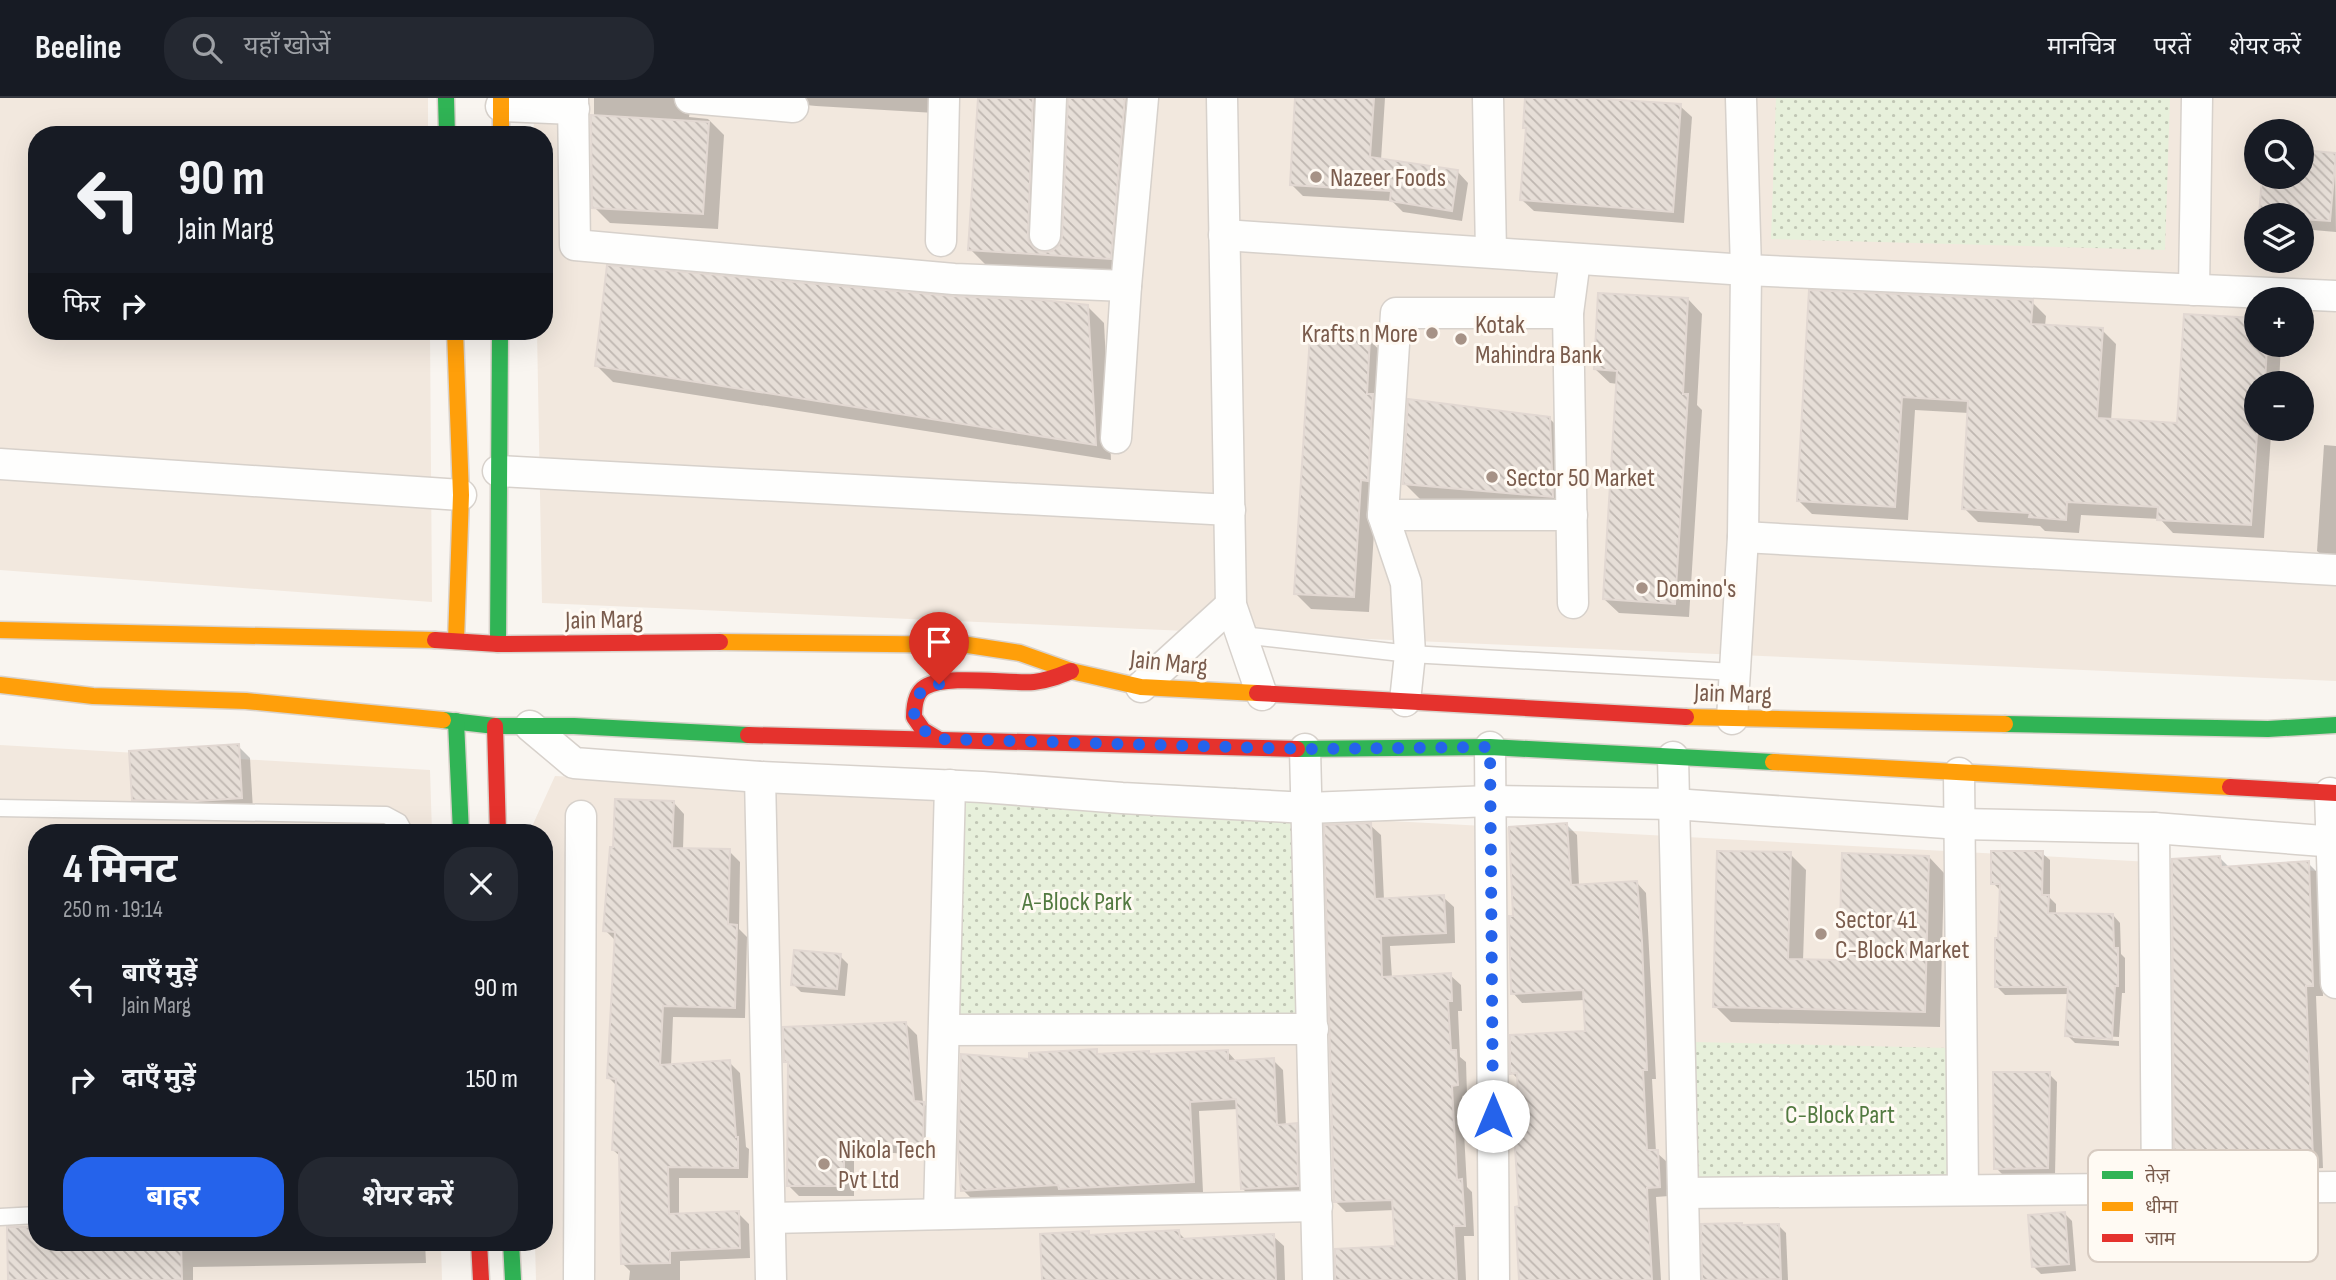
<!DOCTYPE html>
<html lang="hi">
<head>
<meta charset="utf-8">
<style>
  :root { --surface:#171b24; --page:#242831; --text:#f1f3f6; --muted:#9ea1a6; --line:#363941; --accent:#2563eb }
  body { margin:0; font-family:"Sofia Sans Condensed","Noto Sans Devanagari",sans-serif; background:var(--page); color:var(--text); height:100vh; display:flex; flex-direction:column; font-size:26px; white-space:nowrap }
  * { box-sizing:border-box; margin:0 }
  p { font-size:23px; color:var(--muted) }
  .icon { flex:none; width:38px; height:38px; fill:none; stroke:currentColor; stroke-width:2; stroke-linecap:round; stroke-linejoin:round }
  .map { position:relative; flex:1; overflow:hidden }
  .panel { position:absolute; left:28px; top:726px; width:525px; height:427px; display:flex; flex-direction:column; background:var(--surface); border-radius:28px; box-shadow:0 7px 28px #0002 }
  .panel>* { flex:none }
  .hud { position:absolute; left:28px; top:28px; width:525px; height:214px; border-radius:28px; box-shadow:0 7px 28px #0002; background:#171b24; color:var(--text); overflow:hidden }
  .buttons { position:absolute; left:2244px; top:21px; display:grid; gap:14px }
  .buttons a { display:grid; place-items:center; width:70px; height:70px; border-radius:50%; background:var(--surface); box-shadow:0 7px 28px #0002; font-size:35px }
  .pin { position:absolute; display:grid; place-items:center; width:60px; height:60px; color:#fff; margin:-72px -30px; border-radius:50% 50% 50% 0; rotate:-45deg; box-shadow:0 0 7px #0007 }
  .pin .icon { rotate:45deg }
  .me { position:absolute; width:77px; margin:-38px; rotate:0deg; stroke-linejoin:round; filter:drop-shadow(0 0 5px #0008) }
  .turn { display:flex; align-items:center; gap:24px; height:147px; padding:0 35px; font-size:32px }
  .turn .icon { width:91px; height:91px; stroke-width:2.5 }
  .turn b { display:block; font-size:49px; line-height:60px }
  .then { display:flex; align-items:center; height:66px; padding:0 35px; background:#0003; gap:14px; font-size:26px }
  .round { display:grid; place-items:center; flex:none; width:74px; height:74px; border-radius:28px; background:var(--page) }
  .overview { display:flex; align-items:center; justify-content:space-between; height:119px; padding:0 35px }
  h1 { font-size:42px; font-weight:700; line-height:52px }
  .button { display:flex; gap:14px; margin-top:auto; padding:14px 35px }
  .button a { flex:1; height:80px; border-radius:28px; background:var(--accent); color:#fff; font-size:28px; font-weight:700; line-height:80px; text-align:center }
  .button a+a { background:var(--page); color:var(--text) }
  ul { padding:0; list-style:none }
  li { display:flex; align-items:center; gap:21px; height:91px; padding:0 35px }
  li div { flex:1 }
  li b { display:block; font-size:26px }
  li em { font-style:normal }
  header { display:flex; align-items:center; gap:42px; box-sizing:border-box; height:98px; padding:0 35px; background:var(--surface); border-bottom:2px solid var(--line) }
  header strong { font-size:33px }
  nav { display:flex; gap:38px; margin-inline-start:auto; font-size:24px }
  .search { width:490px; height:63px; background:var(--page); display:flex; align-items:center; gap:18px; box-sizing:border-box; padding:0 24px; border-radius:28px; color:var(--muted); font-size:26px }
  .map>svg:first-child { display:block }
  .residential { fill:#f2e8de; fill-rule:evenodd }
  .grass { fill:url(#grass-dots) }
  .shadow { fill:#0003 }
  .building { fill:url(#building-back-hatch); stroke:#e2d8d2; stroke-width:2 }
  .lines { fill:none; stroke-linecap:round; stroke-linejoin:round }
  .lane-casing { stroke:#d7d1cb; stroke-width:19 }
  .street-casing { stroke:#d7d1cb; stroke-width:33 }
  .fast-casing { stroke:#d9d2cb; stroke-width:19 }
  .slow-casing { stroke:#d9d2cb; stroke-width:19 }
  .jam-casing { stroke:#d9d2cb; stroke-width:19 }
  .lane { stroke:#fefefd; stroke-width:16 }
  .street { stroke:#fefefd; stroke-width:30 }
  .fast { stroke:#30b455; stroke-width:16 }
  .slow { stroke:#ff9f0a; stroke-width:16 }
  .jam { stroke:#e5322d; stroke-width:16 }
  .route { stroke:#2563eb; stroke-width:12; stroke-dasharray:0 21.6 }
  .poi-dot { fill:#a69286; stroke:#fffaf3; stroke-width:2.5 }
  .labels { text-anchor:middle; stroke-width:6; stroke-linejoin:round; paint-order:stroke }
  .poi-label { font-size:26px; fill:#7a5c4d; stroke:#fffaf3; text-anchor:start }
  .street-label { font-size:26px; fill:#7a5c4d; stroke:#fffaf3 }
  .park-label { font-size:26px; fill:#537a41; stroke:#fffaf3 }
  .key { fill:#fffaf3; stroke:#d7cbc1; stroke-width:2 }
  .key-label { font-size:19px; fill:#7a5c4d }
</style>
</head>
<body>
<header>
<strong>Beeline</strong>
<div class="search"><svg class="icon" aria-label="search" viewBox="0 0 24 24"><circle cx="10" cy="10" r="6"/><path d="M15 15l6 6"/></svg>यहाँ खोजें</div>
<nav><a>मानचित्र</a><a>परतें</a><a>शेयर करें</a></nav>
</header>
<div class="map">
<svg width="2336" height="1182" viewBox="0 0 2336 1182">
  <defs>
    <pattern id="grass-dots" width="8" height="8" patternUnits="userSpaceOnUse" patternTransform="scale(1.75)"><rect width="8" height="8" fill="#e7f0db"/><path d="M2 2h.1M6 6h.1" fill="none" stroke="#c0c6b4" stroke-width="1.8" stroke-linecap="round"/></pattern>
    <pattern id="building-back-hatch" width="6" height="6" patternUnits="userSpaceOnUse" patternTransform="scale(1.75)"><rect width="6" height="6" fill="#e6ded7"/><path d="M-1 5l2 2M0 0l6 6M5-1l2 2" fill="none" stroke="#bfb7b1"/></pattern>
  </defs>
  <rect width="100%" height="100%" fill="#f9f5f0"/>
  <g class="residential">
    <path d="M0 0H428V37H37V233H430L432 504 0 472Z"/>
    <path d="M533 0H2336V583L542 505 537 233H544V37H534ZM2256 33H2301V79H2256ZM2256 117H2301V163H2256ZM2256 201H2301V247H2256ZM2256 285H2301V331H2256Z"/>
    <path d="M0 647 430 672 432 735H37V1144L441 1145 442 1182H0Z"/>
    <path d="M555 678 2336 774V1182H536L535 1145 544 1144V735H529Z"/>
  </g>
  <g class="grass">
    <path d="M1776 0H2170L2165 152 1771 141Z"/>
    <path d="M957 675 1295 693 1305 926 954 925Z"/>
    <path d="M1693 944 1949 950 1955 1085 1695 1082Z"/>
  </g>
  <g class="shadow">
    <path d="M594 0H698L691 6 689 19 708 21 724 37 718 131 610 125 594 109Z"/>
    <path d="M732 0H936L935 15 816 8Z"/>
    <path d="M980 0H1059L1049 16 1043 156 1053 154 1061 148 1064 138 1070 0H1146L1126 176 986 167 970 151Z"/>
    <path d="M1297 0H1385L1381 62 1457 73 1468 85 1462 123 1403 114 1392 103 1303 98 1291 86Z"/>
    <path d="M1528 0H1589L1680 8 1692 19 1684 125 1534 113 1522 102Z"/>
    <path d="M2335 56 2336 134 2301 131V117H2261L2264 79H2301Z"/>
    <path d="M1811 194 2032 204 2046 218 2045 228 2102 232 2116 246 2111 323 2178 327 2256 247H2281L2279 285H2256V331H2276V337H2271L2264 440 2173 435 2160 421 2081 417 2079 435 2045 433 2040 428 1978 424 1964 410 1969 315 1915 312 1908 422 1812 416 1798 402Z"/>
    <path d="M952 200 1088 209 1104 225 1111 362 613 284 597 268Z"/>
    <path d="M1688 201 1702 216 1697 307 1702 312 1689 519 1619 515 1604 501 1618 286 1610 285 1595 271Z"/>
    <path d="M1369 242 1385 257 1369 514 1311 511 1295 495Z"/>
    <path d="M1549 320 1565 336 1568 414 1420 401 1404 385Z"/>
    <path d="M2336 344V467L2331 466 2317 453 2324 347 2336 348Z"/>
    <path d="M238 648 250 660 253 712 146 713 134 701Z"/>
    <path d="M674 705 684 716 683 752 729 753 740 764 739 831 747 839 745 920 673 919 671 968 729 964 740 975 746 1049 749 1051 748 1080H679V1118L738 1115 749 1126 750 1160 680 1163V1182H629L630 1173 622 1165 621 1059 613 1052 617 988 609 980 616 843 605 832Z"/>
    <path d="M1370 727 1381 737 1384 802 1443 799 1454 809 1455 845 1390 848 1392 880 1450 877 1461 887 1462 913H1458L1460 959 1466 964 1467 997 1462 998 1467 1089 1472 1094 1474 1138H1464L1466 1182H1337L1396 1149 1395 1112 1346 1114 1335 1103Z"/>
    <path d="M1567 727 1577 737 1579 788 1637 785 1646 795 1656 981H1652L1656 1054 1667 1064 1669 1098 1656 1099 1661 1182H1519L1521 1023 1519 982 1512 975 1587 934 1585 902 1522 905 1513 895 1515 819Z"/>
    <path d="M2042 755 2050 762V800L2056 806V817H2113L2120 825 2121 856 2125 860V895H2122L2119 939 2073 936V940L2119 943V948L2075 945 2067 937 2070 896 2005 897 1997 889 2001 793 1993 785Z"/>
    <path d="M1790 756 1806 772 1803 863 1841 864 1929 759 1944 775 1940 929 1731 924 1715 908Z"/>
    <path d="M2220 760 2230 770 2308 765 2319 776 2323 898H2316L2323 1070 2187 1079 2176 1069Z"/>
    <path d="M840 858 848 866 845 898 801 894 793 886Z"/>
    <path d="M906 926 917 937 923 1005 934 1016 933 1058 854 1052V1098H799L788 1087 789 967 785 963Z"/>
    <path d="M1096 953 1101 958 1148 955 1151 958 1227 953 1237 964 1273 962 1283 972 1286 1028 1296 1027 1306 1037 1308 1097 1253 1101 1242 1090 1238 1011 1199 1013 1203 1094 1070 1100 1067 1097 973 1102 963 1092 1031 963Z"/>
    <path d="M2049 976 2057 984 2055 1077 2004 1078 1996 1070Z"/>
    <path d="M2064 1115 2072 1123 2076 1173 2041 1176 2033 1168Z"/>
    <path d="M1779 1128 1786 1135 1788 1182 1704 1181Z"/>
    <path d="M1178 1134 1187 1143 1273 1138 1284 1148 1285 1182H1044L1088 1135 1092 1139Z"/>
    <path d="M37 1144H425L426 1165 193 1169V1182H10Z"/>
  </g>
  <g class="building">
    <path d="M978 0H1033L1028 136 1029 144 1035 151 1045 154 1052 153 1059 147 1062 138 1068 0H1125L1111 161 968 152Z"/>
    <path d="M1295 0H1374L1370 59 1458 72 1452 113 1390 103 1391 93 1290 87Z"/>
    <path d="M1525 0H1589L1681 6 1673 114 1520 102 1526 30H1523Z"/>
    <path d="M591 17 709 24 703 116 592 110Z"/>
    <path d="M2301 52 2336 55 2330 123 2301 121V117H2259L2262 79H2301Z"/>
    <path d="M607 167 952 198 1042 202 1088 207 1096 347 595 268Z"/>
    <path d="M1809 192 2033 202 2031 226 2103 230 2097 320 2177 325 2184 216 2256 220V247H2267L2265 285H2256L2257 336 2251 427 2157 422 2158 409 2067 404 2066 422 2029 419 2030 415 1962 411 1968 303 1902 299 1895 409 1797 403Z"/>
    <path d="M1598 195 1688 200 1683 296H1688L1675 506 1603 501 1617 273 1594 271Z"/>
    <path d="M1310 237 1370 240 1367 296H1373L1368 383 1361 382 1354 499 1294 496Z"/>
    <path d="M1408 301 1550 319 1553 399 1403 386Z"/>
    <path d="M239 646 242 700 197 703 132 702 129 653Z"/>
    <path d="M615 701 674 703 672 750 730 751 728 826 737 827 735 910 663 908 660 967 730 962 736 1039H738V1070L668 1069 669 1116 739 1113 740 1150 670 1153V1165L621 1166 619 1053 612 1052 616 981 607 980 615 834 603 833 610 749H613Z"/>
    <path d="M1371 725 1375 801 1444 797 1446 835 1381 838 1382 879 1451 875 1452 903H1448L1451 952H1456L1458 987 1452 988 1457 1082 1462 1081 1465 1128H1454L1457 1182H1335V1151L1395 1148 1392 1102 1334 1104 1324 727Z"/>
    <path d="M1567 725 1571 787 1637 783 1642 843 1647 972H1643L1647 1052H1658L1660 1089 1647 1090 1652 1182H1519L1515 1109 1519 1108 1513 1021H1519L1517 975 1510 976V937L1585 933 1583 892 1511 896 1509 818H1513L1509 729Z"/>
    <path d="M1717 753 1791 754 1788 861 1839 862 1842 755 1929 758 1925 914 1713 909Z"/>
    <path d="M1991 753H2043L2042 797H2049L2048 815 2113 816 2114 850H2118V888H2115L2112 941 2065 938 2068 889H1995V840H1998L2000 786H1991Z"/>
    <path d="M2220 758 2221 769 2309 763 2313 888H2306L2313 1060 2174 1069 2172 761Z"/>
    <path d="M794 852 841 856 837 891 791 887Z"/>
    <path d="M906 924 914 1003 924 1004 923 1049 844 1042V1088H787L788 964H784L783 929Z"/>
    <path d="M1097 951V956L1149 953V956L1228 952V963L1274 960 1277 1027 1297 1025 1298 1088 1241 1091 1236 1001 1190 1004 1194 1084 1059 1091 1058 1087 961 1093 958 1051 961 956 1029 961V955Z"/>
    <path d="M1993 974H2050L2048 1070 1994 1071Z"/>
    <path d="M2065 1114 2069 1166 2032 1169 2028 1117Z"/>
    <path d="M1742 1125V1127L1779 1126 1781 1181 1702 1182 1701 1126Z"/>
    <path d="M7 1129H37V1144H181L182 1182H8Z"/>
    <path d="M1179 1132 1180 1141 1274 1136 1276 1182H1042L1040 1136 1089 1133V1137Z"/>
  </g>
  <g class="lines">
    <defs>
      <g id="lane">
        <path d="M1242 537 1410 556 1734 574"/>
        <path d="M0 710 386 717 399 724 405 735"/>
        <path d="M0 1119 37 1117"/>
      </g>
      <g id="street">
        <path d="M573 0 575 147 954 181 1126 188"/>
        <path d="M690 0 793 9"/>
        <path d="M1222 0 1231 507 1262 597"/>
        <path d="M1488 0 1491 154"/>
        <path d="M501 8 574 11"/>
        <path d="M1045 137 1051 0"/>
        <path d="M1224 137 1746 172 2336 198"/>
        <path d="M941 143 944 0"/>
        <path d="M2194 192 2197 0"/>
        <path d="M1116 340 1126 188 1143 0"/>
        <path d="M0 366 461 397"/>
        <path d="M498 373 1230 412"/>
        <path d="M1383 417 1396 215H1568"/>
        <path d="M1743 439 2336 472"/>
        <path d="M1573 505 1568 215 1575 162"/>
        <path d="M1141 589 1231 507"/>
        <path d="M1405 603 1410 556 1406 485 1383 417H1572"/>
        <path d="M1732 621 1743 439 1746 172 1741 0"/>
        <path d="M530 628 574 665 760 679 982 689 1122 700 1307 710 1491 703 1674 706 1960 726 2154 730 2336 744"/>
        <path d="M1490 649 1494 1182"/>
        <path d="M1305 651 1318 1182"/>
        <path d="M1673 659 1685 1182"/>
        <path d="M1959 675 1963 1092"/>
        <path d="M760 679 771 1182"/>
        <path d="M2330 695 2336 885"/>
        <path d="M2154 730 2157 1090"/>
        <path d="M945 932 1313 931"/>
        <path d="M1683 1095 2336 1089"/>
        <path d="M939 1116 950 687"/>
        <path d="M770 1120 1317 1108"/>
        <path d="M579 1182 581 718"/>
      </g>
      <g id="fast">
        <path d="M446 0 447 37"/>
        <path d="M498 546 500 233"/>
        <path d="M443 622 495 628H574L748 637"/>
        <path d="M456 623 461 735"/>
        <path d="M2005 626 2268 631 2336 627"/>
        <path d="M1297 651 1490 649 1773 664"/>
        <path d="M511 1144 513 1182"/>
      </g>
      <g id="slow">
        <path d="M501 0V37"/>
        <path d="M455 233 461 397 456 543"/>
        <path d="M0 532 435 542"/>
        <path d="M720 544 968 547 1020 555 1071 573 1141 589 1257 595"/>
        <path d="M0 587 93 598 246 603 443 622"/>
        <path d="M1686 619 2005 626"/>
        <path d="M1773 664 2230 689"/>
      </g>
      <g id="jam">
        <path d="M435 542 498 546 720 544"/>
        <path d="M1257 595 1686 619"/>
        <path d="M495 628 498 735"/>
        <path d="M748 637 1297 651"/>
        <path d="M938 641 923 632 914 619C914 609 915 595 925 589 947 576 1007 586 1034 584 1047 583 1059 578 1071 573"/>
        <path d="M2230 689 2336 695"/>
        <path d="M479 1144 481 1182"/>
      </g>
    </defs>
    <use href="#lane" class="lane-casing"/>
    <use href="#street" class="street-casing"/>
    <use href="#fast" class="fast-casing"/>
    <use href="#slow" class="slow-casing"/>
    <use href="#jam" class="jam-casing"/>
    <use href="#lane" class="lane"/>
    <use href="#street" class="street"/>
    <use href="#fast" class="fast"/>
    <use href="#slow" class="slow"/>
    <use href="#jam" class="jam"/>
  </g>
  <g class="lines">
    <path class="route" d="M939 586C919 590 915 598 914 619L923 632 938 641 1305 651 1490 649 1493 1018"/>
  </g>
  <g class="poi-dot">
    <circle cx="1316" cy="79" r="7"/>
    <circle cx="1432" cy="235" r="7"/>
    <circle cx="1461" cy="241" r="7"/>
    <circle cx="1492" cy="379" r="7"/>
    <circle cx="1642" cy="490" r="7"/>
    <circle cx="1821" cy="836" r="7"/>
    <circle cx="824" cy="1066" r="7"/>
  </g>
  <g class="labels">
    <g class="poi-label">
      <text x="1330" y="88">Nazeer Foods</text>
      <text x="1475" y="235">Kotak<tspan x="1475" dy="30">Mahindra Bank</tspan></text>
      <text x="1418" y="244" text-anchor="end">Krafts n More</text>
      <text x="1506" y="388">Sector 50 Market</text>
      <text x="1656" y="499">Domino's</text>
      <text x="1835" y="830">Sector 41<tspan x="1835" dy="30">C-Block Market</tspan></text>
      <text x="838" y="1060">Nikola Tech<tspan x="838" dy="30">Pvt Ltd</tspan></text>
    </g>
    <g class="street-label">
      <text transform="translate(604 521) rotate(-1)" y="9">Jain Marg</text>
      <text transform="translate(1169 564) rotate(6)" y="9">Jain Marg</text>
      <text transform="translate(1733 595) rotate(2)" y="9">Jain Marg</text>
    </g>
    <g class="park-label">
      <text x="1077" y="812">A-Block Park</text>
      <text x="1840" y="1025">C-Block Part</text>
    </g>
  </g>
  <rect x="2088" y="1052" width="230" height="112" rx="10" class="key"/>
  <rect x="2102" y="1073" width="31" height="8" fill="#30b455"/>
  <rect x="2102" y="1104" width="31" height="9" fill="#ff9f0a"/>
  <rect x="2102" y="1136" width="31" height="8" fill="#e5322d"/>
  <g class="key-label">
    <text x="2145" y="1084">तेज़</text>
    <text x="2145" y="1115">धीमा</text>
    <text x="2145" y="1147">जाम</text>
  </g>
</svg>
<div class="buttons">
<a><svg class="icon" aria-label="search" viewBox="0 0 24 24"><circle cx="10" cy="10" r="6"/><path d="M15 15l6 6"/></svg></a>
<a><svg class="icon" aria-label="layers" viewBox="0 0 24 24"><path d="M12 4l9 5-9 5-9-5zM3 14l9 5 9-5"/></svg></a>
<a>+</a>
<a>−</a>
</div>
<div class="pin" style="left:939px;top:586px;background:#d93025"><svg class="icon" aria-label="arrive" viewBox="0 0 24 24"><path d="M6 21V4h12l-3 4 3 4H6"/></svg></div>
<svg class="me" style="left:1493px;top:1018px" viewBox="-20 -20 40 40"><circle r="19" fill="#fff"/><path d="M0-13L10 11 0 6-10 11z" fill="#2563eb"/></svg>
<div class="hud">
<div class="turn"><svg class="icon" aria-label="left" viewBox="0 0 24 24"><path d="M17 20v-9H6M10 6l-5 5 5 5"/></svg><div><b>90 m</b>Jain Marg</div></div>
<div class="then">फिर<svg class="icon" aria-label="right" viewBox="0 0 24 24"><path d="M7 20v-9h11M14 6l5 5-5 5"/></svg></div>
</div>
<section class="panel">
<div class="overview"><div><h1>4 मिनट</h1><p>250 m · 19:14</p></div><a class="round"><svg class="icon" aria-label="close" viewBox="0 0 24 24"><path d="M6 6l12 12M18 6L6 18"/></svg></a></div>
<ul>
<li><svg class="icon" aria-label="left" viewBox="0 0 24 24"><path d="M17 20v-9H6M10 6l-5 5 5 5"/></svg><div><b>बाएँ मुड़ें</b><p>Jain Marg</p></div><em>90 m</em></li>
<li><svg class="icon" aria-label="right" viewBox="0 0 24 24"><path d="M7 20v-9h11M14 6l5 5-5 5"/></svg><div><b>दाएँ मुड़ें</b></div><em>150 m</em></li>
</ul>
<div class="button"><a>बाहर</a><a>शेयर करें</a></div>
</section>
</div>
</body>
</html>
